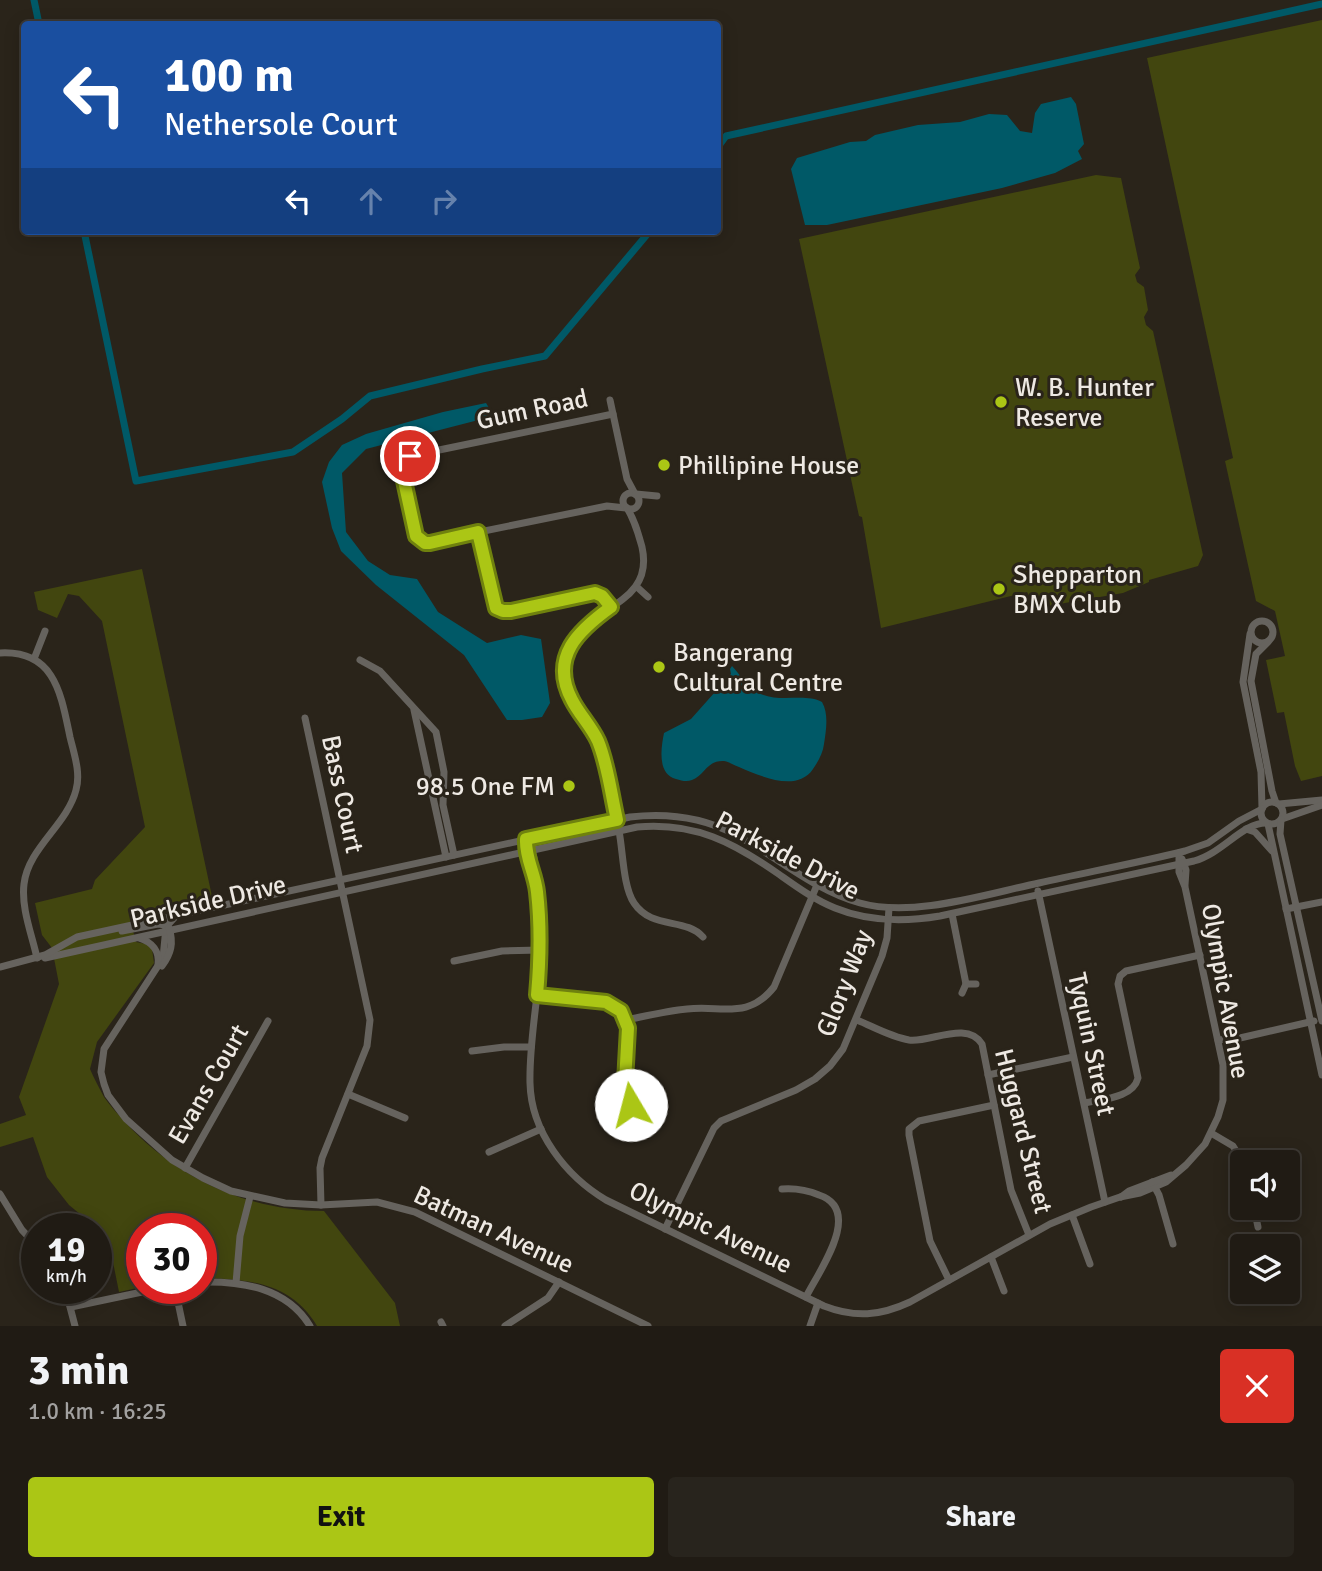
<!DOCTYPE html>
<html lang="en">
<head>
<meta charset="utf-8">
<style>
  :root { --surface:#201b14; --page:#28241d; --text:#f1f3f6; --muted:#a2a1a0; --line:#3d3934; --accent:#abc615 }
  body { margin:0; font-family:Signika,sans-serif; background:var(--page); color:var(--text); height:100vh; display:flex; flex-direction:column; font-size:26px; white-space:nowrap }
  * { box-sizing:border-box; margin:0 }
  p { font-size:23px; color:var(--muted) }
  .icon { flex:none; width:38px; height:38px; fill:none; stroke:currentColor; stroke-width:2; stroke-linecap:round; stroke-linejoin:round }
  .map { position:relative; height:1326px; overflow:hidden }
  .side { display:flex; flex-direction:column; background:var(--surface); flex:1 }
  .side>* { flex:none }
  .hud { position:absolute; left:21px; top:21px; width:700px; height:214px; border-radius:7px; box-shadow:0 4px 18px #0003,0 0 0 2px var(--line); background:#1a4fa0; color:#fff; overflow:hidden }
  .controls { position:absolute; left:1230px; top:1150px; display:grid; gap:14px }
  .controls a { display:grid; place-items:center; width:70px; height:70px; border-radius:7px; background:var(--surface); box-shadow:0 4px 18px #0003,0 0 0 2px var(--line); font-size:35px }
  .speed { position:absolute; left:21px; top:1213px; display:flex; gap:14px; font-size:35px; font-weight:700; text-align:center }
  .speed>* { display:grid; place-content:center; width:91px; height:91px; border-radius:50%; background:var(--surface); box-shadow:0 4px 18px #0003,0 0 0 2px var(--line); line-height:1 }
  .speed small { font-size:18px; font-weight:400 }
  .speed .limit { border:10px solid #d22; background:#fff; color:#111 }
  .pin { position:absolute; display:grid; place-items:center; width:60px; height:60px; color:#fff; margin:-30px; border:4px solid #fff; border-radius:50%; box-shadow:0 2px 7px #0007 }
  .me { position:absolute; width:77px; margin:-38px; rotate:352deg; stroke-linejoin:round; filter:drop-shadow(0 0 5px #0008) }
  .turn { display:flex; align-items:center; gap:24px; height:147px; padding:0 28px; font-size:32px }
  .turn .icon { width:91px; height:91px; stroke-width:2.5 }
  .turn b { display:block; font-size:49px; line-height:60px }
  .lanes { display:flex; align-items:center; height:66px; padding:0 28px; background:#0003; justify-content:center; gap:35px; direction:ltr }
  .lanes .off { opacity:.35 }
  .round { display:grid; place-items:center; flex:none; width:74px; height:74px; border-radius:7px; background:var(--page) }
  .headline { display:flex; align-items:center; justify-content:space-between; height:119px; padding:0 28px }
  h1 { font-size:42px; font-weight:800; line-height:52px }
  .button { display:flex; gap:14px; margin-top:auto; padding:14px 28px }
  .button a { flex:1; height:80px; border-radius:7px; background:var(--accent); color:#111; font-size:28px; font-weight:800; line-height:80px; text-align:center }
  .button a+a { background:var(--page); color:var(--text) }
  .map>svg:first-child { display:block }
  .green { fill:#42460f }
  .water { fill:#005967 }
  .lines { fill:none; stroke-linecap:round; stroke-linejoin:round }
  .canal { stroke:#005967; stroke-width:7 }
  .minor { stroke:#66635e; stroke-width:7 }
  .route-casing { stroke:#6f810e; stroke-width:18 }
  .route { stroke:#abc615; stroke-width:12 }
  .poi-dot { fill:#abc615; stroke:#2a241a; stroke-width:2.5 }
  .labels { text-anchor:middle; stroke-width:6; stroke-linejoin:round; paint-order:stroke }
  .poi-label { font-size:26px; fill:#eee9e3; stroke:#2a241a; text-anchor:start }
  .street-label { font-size:26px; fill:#eee9e3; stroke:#2a241a }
</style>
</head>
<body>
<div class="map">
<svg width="1322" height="1326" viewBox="0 0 1322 1326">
  <rect width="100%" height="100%" fill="#2a241a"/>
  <g class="green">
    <path d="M1322 20V776L1301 781 1295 766 1284 712 1277 713 1266 660 1285 656 1275 611 1256 601 1225 461 1233 458 1147 58Z"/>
    <path d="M1096 175 1121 178 1140 268 1135 275 1137 282 1144 287 1148 310 1144 317 1146 325 1153 331 1203 555 1198 566 1149 580V582L1123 593 1036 608 1027 592 881 628 862 517 859 516 799 239Z"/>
    <path d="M142 569 213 901 130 920 136 942 146 944 152 949 154 963 97 1042 90 1069C94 1078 99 1088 104 1097 110 1106 118 1114 125 1122 176 1178 248 1211 324 1211L395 1303 400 1326H317C291 1282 247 1279 201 1278V1228H142V1287L119 1292 108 1237 69 1205 47 1177 33 1137 0 1147V1124L26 1115 19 1097 59 984 52 948 42 935 35 903 92 889 95 880 145 827 102 621 79 596 68 594 57 618 38 610 34 592Z"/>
  </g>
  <g class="water">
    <path d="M1071 97 1076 104 1084 144 1078 151 1082 159 1055 173 1002 188 827 225H805L791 169 797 158 850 142 866 141 875 135 918 125 960 122 989 114 1007 115 1020 131 1032 133 1035 113 1041 104Z"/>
    <path d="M486 403 494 416 366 449 342 473 346 532 368 561 390 575 417 579 438 612 487 643 521 635 541 639 550 703 542 717 522 720H507L464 655 376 585 341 551 332 528 322 482 329 462 342 445 366 434 443 412Z"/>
    <path d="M732 666C740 674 745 685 755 691 778 705 803 692 822 702 829 714 826 731 824 744 823 753 818 762 813 769 797 793 760 776 739 767 733 765 730 762 724 761 707 760 705 775 692 780 687 782 682 781 676 779 657 774 661 748 664 733L691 719 731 674 730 669Z"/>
  </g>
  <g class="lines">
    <g class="canal">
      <path d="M34 0 39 24"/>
      <path d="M718 147 726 136 1322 4"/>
      <path d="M84 231 136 481 293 452 342 419 370 396 482 369 545 356 650 231"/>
    </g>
    <g class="minor">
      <path d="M610 400 627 479 635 494"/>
      <path d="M613 414 410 456 402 462 401 467 416 536 425 543 607 506 626 508"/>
      <circle cx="631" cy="501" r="8"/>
      <path d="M636 494 657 496"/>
      <path d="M627 508C635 521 638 533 642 547 656 610 577 605 566 657 557 696 592 719 602 753 610 778 615 805 619 831 623 851 623 887 634 903 652 930 685 917 703 937"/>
      <path d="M478 532 494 604 499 610 511 611 595 593 602 596 611 607"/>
      <path d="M637 587 648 597"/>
      <circle cx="1262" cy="632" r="11"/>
      <path d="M1250 634 1243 682 1261 772 1262 808"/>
      <path d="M1268 642 1256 654 1251 681 1272 791 1276 803"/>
      <path d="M0 653C55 650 61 694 70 737 74 754 81 773 76 790 67 825 28 848 24 884 21 908 32 935 37 958"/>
      <path d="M34 659 45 631"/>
      <path d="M360 660 380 671 436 732 444 772 443 805 454 855"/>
      <path d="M414 710 446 857"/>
      <path d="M305 718 370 1020 367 1046 322 1158 320 1168 321 1205"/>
      <circle cx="1272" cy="813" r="11"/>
      <path d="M1279 804 1322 800"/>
      <path d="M1282 819 1322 805"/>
      <path d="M1281 820 1280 834 1322 1021"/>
      <path d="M1268 824 1322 1075"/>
      <path d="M1246 829 1255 832 1272 851"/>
      <path d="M526 839 532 850 534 858C534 892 541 926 540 960 538 1001 529 1042 530 1083 531 1132 566 1176 606 1200L824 1306C855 1318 880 1316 910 1302L1050 1224 1091 1207 1120 1197 1140 1193 1166 1182 1186 1165 1205 1144 1218 1117 1223 1100V1065L1185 887 1179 872V853"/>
      <path d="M1182 859 1186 870 1185 885"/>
      <path d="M1038 891 1105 1202"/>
      <path d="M1286 909 1322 902"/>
      <path d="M952 914 966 984"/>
      <path d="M176 916 166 927 163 958 104 1049 101 1072 104 1084 108 1095 126 1119 172 1160 203 1178 231 1191 285 1203 321 1205 377 1202 415 1212 648 1326"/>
      <path d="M122 931 158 924 166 925"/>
      <path d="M139 938C152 942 160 951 158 965"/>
      <path d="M45 958 637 827C695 822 733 842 780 875 797 887 815 900 835 908 869 922 905 922 940 916L1194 861C1223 853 1242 823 1266 823"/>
      <path d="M454 961 502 951 540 950"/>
      <path d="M162 966C171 954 174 943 169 928"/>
      <path d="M0 967 45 955 77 937 630 817C665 813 702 817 734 834 777 856 813 890 860 903 913 918 986 894 1039 883 1088 872 1137 863 1185 851L1208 843 1239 821 1262 809"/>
      <path d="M962 993 966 984H976"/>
      <path d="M537 995 606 1002 621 1011 628 1028 625 1082 631 1105"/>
      <path d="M626 1020C646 1016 666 1011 687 1009 722 1005 748 1020 774 987L817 885"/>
      <path d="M857 1020C874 1027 891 1037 909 1040 930 1043 967 1020 982 1044L1011 1190 1029 1235"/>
      <path d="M1218 1040 1240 1038 1314 1021"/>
      <path d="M472 1051 504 1047H531"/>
      <path d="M988 1075 1073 1057"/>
      <path d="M348 1094 405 1118"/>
      <path d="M1085 1103C1103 1099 1133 1098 1138 1078L1118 984 1120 976 1126 971 1200 955"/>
      <path d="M1211 1133 1233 1146 1243 1162"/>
      <path d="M489 1152 541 1129"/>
      <path d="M185 1168 268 1021"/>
      <path d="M1152 1182 1159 1195 1173 1244"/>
      <path d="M782 1189C795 1188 807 1190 819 1195 864 1210 819 1271 806 1297"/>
      <path d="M0 1194 22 1230 37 1246"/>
      <path d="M1121 1197 1129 1191 1171 1175"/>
      <path d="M1254 1208 1258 1227"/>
      <path d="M1072 1215 1090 1264"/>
      <path d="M665 1229 714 1128 721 1121 796 1090 815 1079 830 1066 843 1049 882 956 887 938 889 908"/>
      <path d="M991 1257 1004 1291"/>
      <path d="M949 1280 930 1241 909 1135V1129L919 1121 994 1105"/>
      <path d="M201 1282C243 1281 287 1288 310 1326"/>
      <path d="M236 1283 240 1236 250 1197"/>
      <path d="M65 1288 75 1326"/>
      <path d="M175 1288 183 1326"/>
      <path d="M71 1307 161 1288"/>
      <path d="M441 1322 443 1326"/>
      <path d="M505 1326 548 1298 559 1282"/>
      <path d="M810 1326 818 1303"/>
    </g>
  </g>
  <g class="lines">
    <defs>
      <path id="route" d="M410 456 405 458 401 467 416 536 425 543H430L478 532 496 608 503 611H511L595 593 602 596 611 607C579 630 549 657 572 700 579 714 591 726 598 741 608 765 611 794 617 820L526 839C525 858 535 873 537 892 541 927 540 961 537 995L606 1002 621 1011 628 1028 625 1082 631 1105"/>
    </defs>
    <use href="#route" class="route-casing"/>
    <use href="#route" class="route"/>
  </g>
  <g class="poi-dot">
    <circle cx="1001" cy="402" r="7"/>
    <circle cx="664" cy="465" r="7"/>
    <circle cx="999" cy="589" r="7"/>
    <circle cx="659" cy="667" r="7"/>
    <circle cx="569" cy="786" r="7"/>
  </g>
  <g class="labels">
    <g class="poi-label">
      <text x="1015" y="396">W. B. Hunter<tspan x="1015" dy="30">Reserve</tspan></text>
      <text x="678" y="474">Phillipine House</text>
      <text x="1013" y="583">Shepparton<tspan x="1013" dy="30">BMX Club</tspan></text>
      <text x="673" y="661">Bangerang<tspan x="673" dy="30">Cultural Centre</tspan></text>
      <text x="555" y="795" text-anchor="end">98.5 One FM</text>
    </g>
    <g class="street-label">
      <text transform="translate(532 409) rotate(-12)" y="9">Gum Road</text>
      <text transform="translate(343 794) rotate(78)" y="9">Bass Court</text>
      <text transform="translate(788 855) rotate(28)" y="9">Parkside Drive</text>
      <text transform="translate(208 901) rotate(-13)" y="9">Parkside Drive</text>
      <text transform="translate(844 983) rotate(-69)" y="9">Glory Way</text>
      <text transform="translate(1226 991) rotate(80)" y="9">Olympic Avenue</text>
      <text transform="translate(1092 1044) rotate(78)" y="9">Tyquin Street</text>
      <text transform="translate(208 1084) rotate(-60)" y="9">Evans Court</text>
      <text transform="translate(1024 1131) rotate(76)" y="9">Huggard Street</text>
      <text transform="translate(711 1227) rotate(26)" y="9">Olympic Avenue</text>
      <text transform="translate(494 1229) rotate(25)" y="9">Batman Avenue</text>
    </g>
  </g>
</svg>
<div class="controls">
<a><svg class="icon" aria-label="sound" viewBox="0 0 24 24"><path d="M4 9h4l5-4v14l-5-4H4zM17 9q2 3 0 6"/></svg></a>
<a><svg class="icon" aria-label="layers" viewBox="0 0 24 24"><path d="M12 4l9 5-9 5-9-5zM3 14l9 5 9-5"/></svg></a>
</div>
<div class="speed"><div>19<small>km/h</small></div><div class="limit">30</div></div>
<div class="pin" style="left:410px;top:456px;background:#d93025"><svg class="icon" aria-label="arrive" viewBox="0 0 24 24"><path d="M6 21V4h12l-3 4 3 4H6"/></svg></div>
<svg class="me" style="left:631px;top:1105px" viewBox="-20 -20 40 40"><circle r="19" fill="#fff"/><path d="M0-13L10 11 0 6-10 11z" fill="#abc615"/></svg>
<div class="hud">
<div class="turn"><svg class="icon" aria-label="left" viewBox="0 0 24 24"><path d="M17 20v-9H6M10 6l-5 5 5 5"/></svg><div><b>100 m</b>Nethersole Court</div></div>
<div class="lanes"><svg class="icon" aria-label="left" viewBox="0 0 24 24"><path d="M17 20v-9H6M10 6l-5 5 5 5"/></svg><svg class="icon off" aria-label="ahead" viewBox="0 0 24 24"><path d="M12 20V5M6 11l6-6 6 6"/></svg><svg class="icon off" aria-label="right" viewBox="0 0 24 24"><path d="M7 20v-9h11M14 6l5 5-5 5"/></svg></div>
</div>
</div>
<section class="side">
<div class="headline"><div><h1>3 min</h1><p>1.0 km · 16:25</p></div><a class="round" style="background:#d93025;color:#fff"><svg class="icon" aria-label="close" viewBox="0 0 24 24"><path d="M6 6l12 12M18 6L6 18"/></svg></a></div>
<div class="button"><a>Exit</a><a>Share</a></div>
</section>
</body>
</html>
